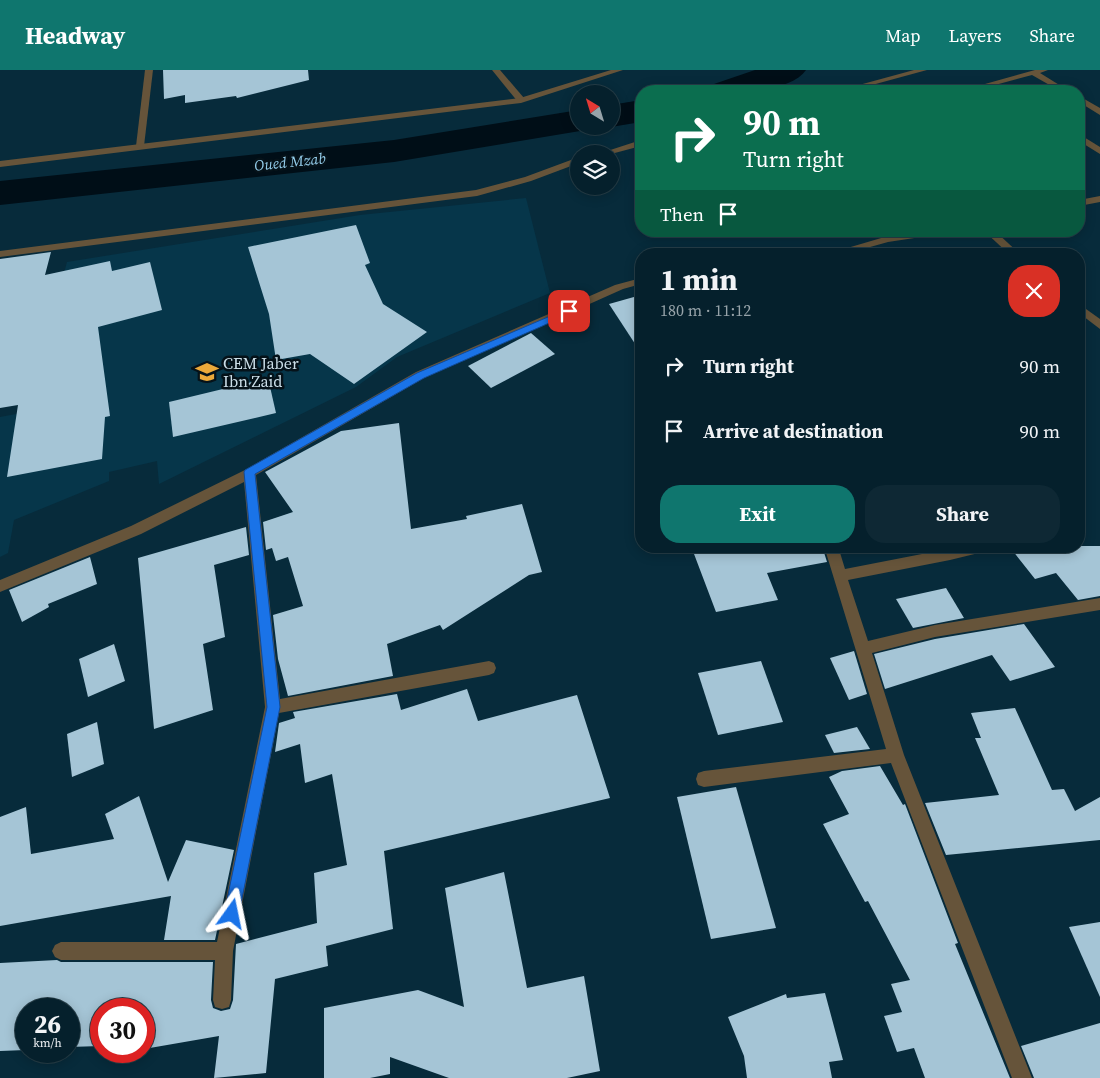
<!DOCTYPE html>
<html lang="en">
<head>
<meta charset="utf-8">
<style>
  :root { --surface:#05202c; --page:#0e2834; --text:#f1f3f6; --muted:#97a3a9; --line:#263e48; --accent:#0f766e }
  body { margin:0; font-family:"Source Serif 4",serif; background:var(--page); color:var(--text); height:100vh; display:flex; flex-direction:column; font-size:19px; white-space:nowrap }
  * { box-sizing:border-box; margin:0 }
  p { font-size:16px; color:var(--muted) }
  .icon { flex:none; width:28px; height:28px; fill:none; stroke:currentColor; stroke-width:2; stroke-linecap:round; stroke-linejoin:round }
  .map { position:relative; flex:1; overflow:hidden }
  .side { position:absolute; left:635px; top:178px; width:450px; height:305px; display:flex; flex-direction:column; background:var(--surface); border-radius:20px; box-shadow:0 2px 12px #0003,0 0 0 1px var(--line) }
  .side>* { flex:none }
  .hud { position:absolute; left:635px; top:15px; width:450px; height:152px; border-radius:20px; box-shadow:0 2px 12px #0003,0 0 0 1px var(--line); background:#0b6e4f; color:#fff; overflow:hidden }
  .needle { width:32px; rotate:322deg }
  .tools { position:absolute; left:570px; top:15px; display:grid; gap:10px }
  .tools a { display:grid; place-items:center; width:50px; height:50px; border-radius:50%; background:var(--surface); box-shadow:0 2px 12px #0003,0 0 0 1px var(--line); font-size:25px }
  .speed { position:absolute; left:15px; top:928px; display:flex; gap:10px; font-size:25px; font-weight:700; text-align:center }
  .speed>* { display:grid; place-content:center; width:65px; height:65px; border-radius:50%; background:var(--surface); box-shadow:0 2px 12px #0003,0 0 0 1px var(--line); line-height:1 }
  .speed small { font-size:12px; font-weight:400 }
  .speed .limit { border:8px solid #d22; background:#fff; color:#111 }
  .pin { position:absolute; display:grid; place-items:center; width:42px; height:42px; color:#fff; margin:-21px; border-radius:10px; box-shadow:0 2px 8px #0006 }
  .me { position:absolute; width:55px; margin:-28px; rotate:12deg; stroke-linejoin:round; filter:drop-shadow(0 0 4px #0008) }
  .turn { display:flex; align-items:center; gap:18px; height:105px; padding:0 25px; font-size:22px }
  .turn .icon { width:65px; height:65px; stroke-width:2.5 }
  .turn b { display:block; font-size:35px; line-height:42px }
  .then { display:flex; align-items:center; height:48px; padding:0 25px; background:#0003; gap:10px; font-size:19px }
  .round { display:grid; place-items:center; flex:none; width:52px; height:52px; border-radius:20px; background:var(--page) }
  .head { display:flex; align-items:center; justify-content:space-between; height:85px; padding:0 25px }
  h1 { font-size:30px; font-weight:700; line-height:38px }
  .button { display:flex; gap:10px; margin-top:auto; padding:10px 25px }
  .button a { flex:1; height:58px; border-radius:20px; background:var(--accent); color:#fff; font-size:20px; font-weight:700; line-height:58px; text-align:center }
  .button a+a { background:var(--page); color:var(--text) }
  ul { padding:0; list-style:none }
  li { display:flex; align-items:center; gap:15px; height:65px; padding:0 25px }
  li div { flex:1 }
  li b { display:block; font-size:19px }
  li em { font-style:normal }
  header { display:flex; align-items:center; gap:30px; box-sizing:border-box; height:70px; padding:0 25px; background:var(--accent); color:#fff }
  header strong { font-size:24px }
  nav { display:flex; gap:28px; margin-inline-start:auto; font-size:18px }
  .map>svg:first-child { display:block }
  .built { fill:#06364a }
  .lines { fill:none; stroke-linecap:round; stroke-linejoin:round }
  .river { fill:#000e17; fill-rule:evenodd }
  .building { fill:#a5c5d6 }
  .minor { fill:#66543a; fill-rule:evenodd }
  .tertiary { fill:#66543a; fill-rule:evenodd }
  .route { fill:#1a73e8; stroke:#114b97 }
  .labels { text-anchor:middle; stroke-width:5; stroke-linejoin:round; paint-order:stroke }
  .far-water-label { font-size:15px; font-style:italic; fill:#95ceec; stroke:#051219 }
  .poi-label { font-size:16px; fill:#ccdfe9; stroke:#051219; text-anchor:start }
</style>
</head>
<body>
<header>
<strong>Headway</strong>
<nav><a>Map</a><a>Layers</a><a>Share</a></nav>
</header>
<div class="map">
<svg width="1100" height="1008" viewBox="0 0 1100 1008">
  <rect width="100%" height="100%" fill="#072b3b"/>
  <path class="built" d="M526 128 550 223 397 287 356 317 159 414 157 391 109 402V411L14 450 8 483 0 487V347L27 342 67 192 360 145Z"/>
  <g class="lines">
    <g class="river">
      <path d="M755 0H806C790 23 734 23 708 21L714 14Z"/>
      <path d="M641 30V52L611 57 608 56H611V35Z"/>
      <path d="M579 40V56H594L592 59 394 92 0 135V111L394 70Z"/>
    </g>
  </g>
  <g class="building">
    <path d="M163 0H308L309 10 237 28 236 26 185 33V25L164 29Z"/>
    <path d="M356 155 370 193 365 195 383 234 427 262 354 314 310 284 276 290 269 244 248 177Z"/>
    <path d="M51 182 45 205 110 191 112 201 150 192 162 240 98 257 110 346 105 347 102 389 7 407 18 335 0 338V189Z"/>
    <path d="M641 225V283L609 234Z"/>
    <path d="M531 263 555 284 491 318 468 296Z"/>
    <path d="M268 308 276 343 173 367 169 332Z"/>
    <path d="M399 353 411 459 467 449 466 446 522 434 542 502 529 505 443 560 440 555 387 574 393 606 288 626 278 589 273 545 303 536 288 487 276 491 272 478 266 480 263 452 293 442 265 402 341 361Z"/>
    <path d="M246 457 249 485 214 495 225 567 203 574 213 640 154 659 138 488Z"/>
    <path d="M691 476H822L827 492 767 503 778 530 716 542Z"/>
    <path d="M1009 476H1100V526L1078 530 1056 503 1035 509Z"/>
    <path d="M90 487 97 514 48 534 49 537 22 552 9 520Z"/>
    <path d="M946 518 964 548 913 558 896 529Z"/>
    <path d="M1024 554 1055 597 1010 611 992 585 885 619 874 584 935 569Z"/>
    <path d="M114 574 125 611 88 627 79 589Z"/>
    <path d="M854 581 867 624 849 630 830 588Z"/>
    <path d="M761 591 783 652 718 665 698 603Z"/>
    <path d="M467 619 478 651 577 625 610 728 384 781 393 859 326 876 328 896 275 909 266 1003 214 1008 219 966 144 979V939H101V976L69 977V939H26V980L0 981V893L57 890 61 892H213L211 930 213 938 221 941 230 939 233 930 236 874 317 853 314 803 347 795 332 704 305 713 300 674 275 682 279 653 295 648 293 642 397 624 401 640Z"/>
    <path d="M1015 638 1052 720 1064 719 1075 741 1100 727V770L946 785 925 733 999 725 975 668H981L971 643Z"/>
    <path d="M97 652 104 694 72 707 67 664Z"/>
    <path d="M857 657 870 679 834 683 825 665Z"/>
    <path d="M880 696 903 735 905 734 958 873 955 874 1010 1008H925L914 978 897 982 884 946 902 942 891 914 910 910 868 831 865 832 823 754 849 744 829 707 842 701Z"/>
    <path d="M736 717 776 858 711 869 677 727Z"/>
    <path d="M139 726 168 812 186 770 234 780 215 870H164L171 826 0 856V747L26 737 31 784 114 769 105 744Z"/>
    <path d="M504 802 527 918 584 906 600 1001 567 1008H449L390 987V1004L370 1008H324V938L418 920 464 937 445 818Z"/>
    <path d="M1100 852V927L1069 857Z"/>
    <path d="M825 923 843 990 829 992 832 1008H747L744 986 728 947 786 924 787 928Z"/>
    <path d="M1100 953V1008H1034L1021 976Z"/>
  </g>
  <g class="lines">
    <g class="minor">
      <path d="M145 0H153L144 76 140 79 136 76Z"/>
      <path d="M492 0H500L524 28V32H518Z"/>
      <path d="M914 0H927L850 21H837Z"/>
      <path d="M1035 0H1048L1040 3 1069 21H1060L1032 5 973 21H960Z"/>
      <path d="M1079 26 1100 38V45L1079 32Z"/>
      <path d="M1079 64 1100 77V84L1079 71Z"/>
      <path d="M641 70V76L611 84H598Z"/>
      <path d="M579 87V93L531 111 477 126 0 187V181L476 120 525 107Z"/>
      <path d="M1100 126V132L1079 136V130Z"/>
      <path d="M919 161H946L941 164 888 172 845 184H827L888 166Z"/>
      <path d="M984 161H995L1020 184H1009Z"/>
      <path d="M641 208V214L623 219 424 308 256 405 280 629 489 591 494 593 496 598 494 603 489 605 279 643 233 881 231 930 229 937 222 939 215 937 213 930 215 890H61L55 887 52 881 55 875 61 872H217L265 637 244 412 141 464 0 522V510L131 456 245 400 416 302 615 215Z"/>
      <path d="M1079 234 1100 249V259L1079 243Z"/>
      <path d="M824 476H838L845 499 963 476H993L991 480 950 490 848 510 868 571 935 555 1100 528V540L935 567 872 583 904 685 1032 1008H1012L891 693 704 717 698 715 696 709 698 703 704 701 886 679Z"/>
    </g>
    <path class="tertiary" d="M611 0H623L521 33 0 97V91L520 28Z"/>
  </g>
  <path class="route" d="M569 238 574 241 572 243 424 308 255 404 280 637 239 844 237 849 232 851 226 849 224 844 267 637 244 402 245 400 417 303Z"/>
  <defs>
    <symbol id="school-bare" viewBox="-9 -9 18 18"><path d="M0-5L7-2L0 1L-7-2ZM-4 1L0 2.5L4 1V4Q0 6-4 4Z" fill="#eba93a" stroke="#051219" stroke-width="2.5" paint-order="stroke"/></symbol>
  </defs>
  <g fill-rule="evenodd">
    <use href="#school-bare" x="191" y="286" width="32" height="32"/>
  </g>
  <g class="labels">
    <g class="far-water-label">
      <text transform="translate(290 92) rotate(-6)" y="5">Oued Mzab</text>
    </g>
    <g class="poi-label">
      <text x="223" y="299">CEM Jaber<tspan x="223" dy="18">Ibn Zaid</tspan></text>
    </g>
  </g>
</svg>
<div class="tools">
<a><svg class="needle" viewBox="-14 -14 28 28"><path d="M0-13l5 13h-10z" fill="#e53935"/><path d="M0 13l5-13h-10z" fill="#97a3a9"/></svg></a>
<a><svg class="icon" aria-label="layers" viewBox="0 0 24 24"><path d="M12 4l9 5-9 5-9-5zM3 14l9 5 9-5"/></svg></a>
</div>
<div class="speed"><div>26<small>km/h</small></div><div class="limit">30</div></div>
<div class="pin" style="left:569px;top:241px;background:#d93025"><svg class="icon" aria-label="arrive" viewBox="0 0 24 24"><path d="M6 21V4h12l-3 4 3 4H6"/></svg></div>
<svg class="me" style="left:232px;top:844px" viewBox="-20 -20 40 40"><path d="M0-17L14 15 0 8-14 15z" fill="#1a73e8" stroke="#fff" stroke-width="4"/></svg>
<div class="hud">
<div class="turn"><svg class="icon" aria-label="right" viewBox="0 0 24 24"><path d="M7 20v-9h11M14 6l5 5-5 5"/></svg><div><b>90 m</b>Turn right</div></div>
<div class="then">Then<svg class="icon" aria-label="arrive" viewBox="0 0 24 24"><path d="M6 21V4h12l-3 4 3 4H6"/></svg></div>
</div>
<section class="side">
<div class="head"><div><h1>1 min</h1><p>180 m · 11:12</p></div><a class="round" style="background:#d93025;color:#fff"><svg class="icon" aria-label="close" viewBox="0 0 24 24"><path d="M6 6l12 12M18 6L6 18"/></svg></a></div>
<ul>
<li><svg class="icon" aria-label="right" viewBox="0 0 24 24"><path d="M7 20v-9h11M14 6l5 5-5 5"/></svg><div><b>Turn right</b></div><em>90 m</em></li>
<li><svg class="icon" aria-label="arrive" viewBox="0 0 24 24"><path d="M6 21V4h12l-3 4 3 4H6"/></svg><div><b>Arrive at destination</b></div><em>90 m</em></li>
</ul>
<div class="button"><a>Exit</a><a>Share</a></div>
</section>
</div>
</body>
</html>
